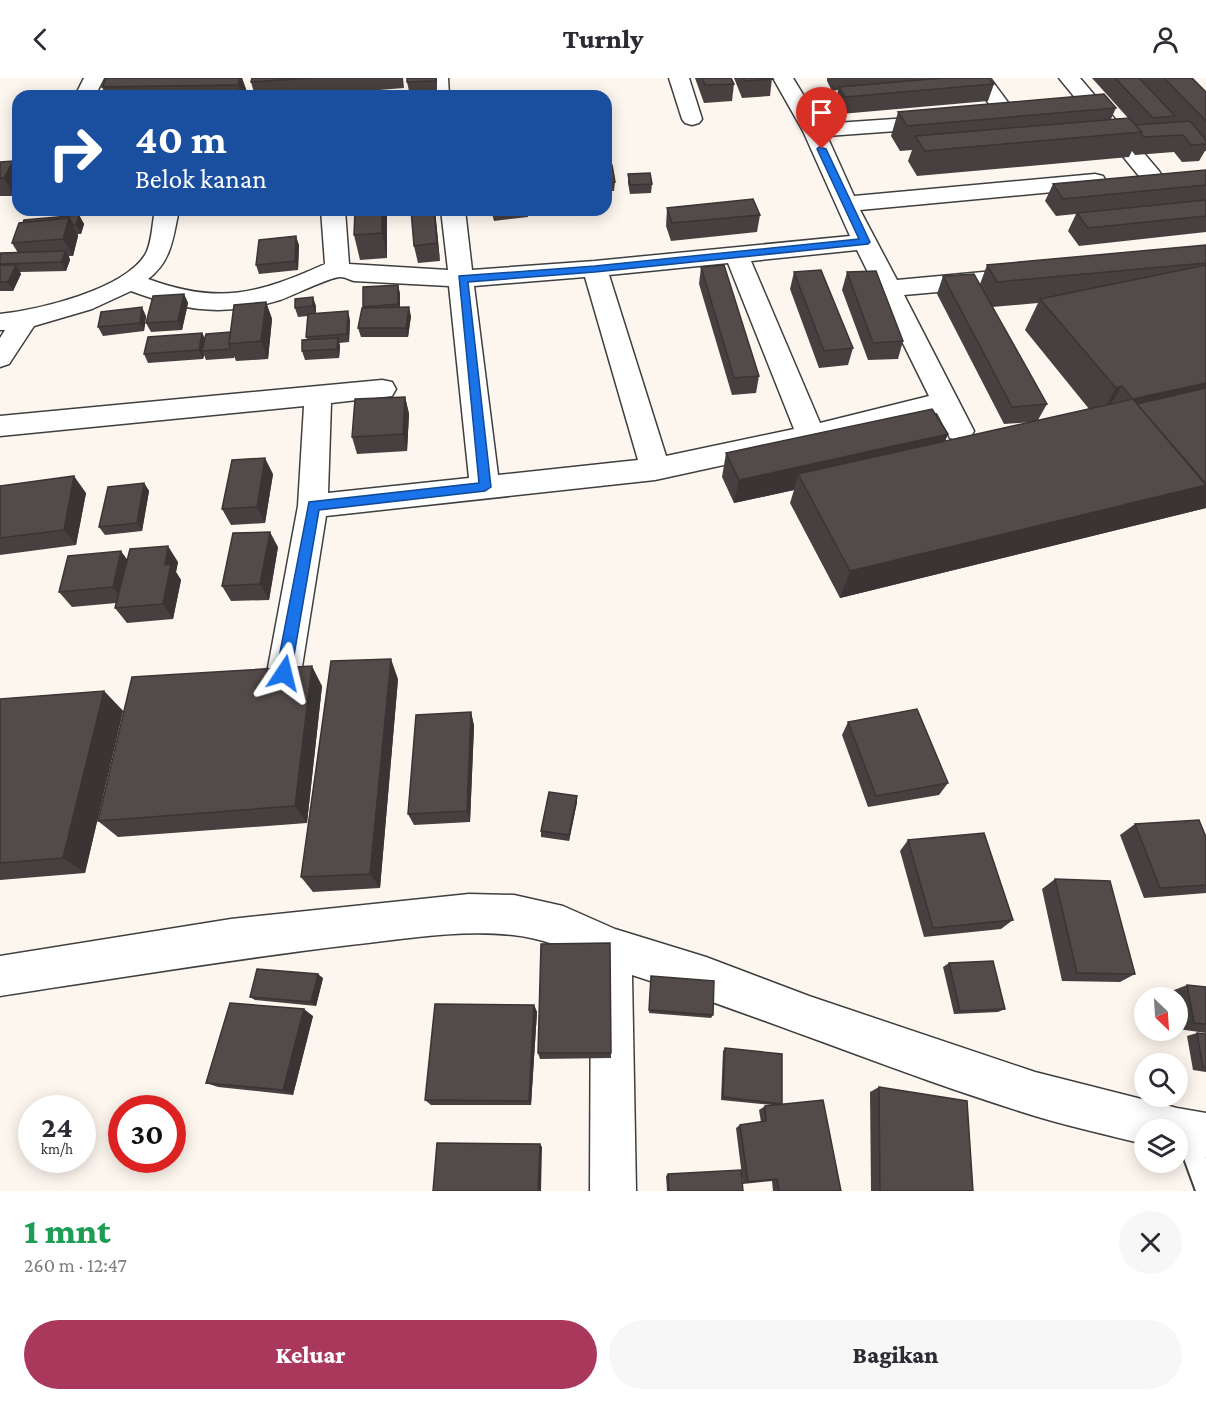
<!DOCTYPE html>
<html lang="id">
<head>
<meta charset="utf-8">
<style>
  :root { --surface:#fff; --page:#f7f7f7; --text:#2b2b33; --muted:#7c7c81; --accent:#aa375c }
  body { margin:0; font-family:"Crimson Pro",serif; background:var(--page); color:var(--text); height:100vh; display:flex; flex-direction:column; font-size:22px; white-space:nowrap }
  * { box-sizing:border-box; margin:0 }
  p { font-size:20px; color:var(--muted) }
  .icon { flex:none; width:33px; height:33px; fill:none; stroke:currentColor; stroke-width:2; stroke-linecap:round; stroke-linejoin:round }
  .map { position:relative; height:1113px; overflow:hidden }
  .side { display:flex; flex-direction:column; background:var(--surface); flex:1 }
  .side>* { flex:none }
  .hud { position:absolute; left:12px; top:12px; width:600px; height:126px; border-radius:18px; box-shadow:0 3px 15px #0003; background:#1a4fa0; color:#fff; overflow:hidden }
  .needle { width:39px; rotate:155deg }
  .fabs { position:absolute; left:1134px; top:909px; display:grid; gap:12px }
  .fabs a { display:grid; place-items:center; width:54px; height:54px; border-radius:50%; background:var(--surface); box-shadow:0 3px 15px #0003; font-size:30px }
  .speed { position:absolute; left:18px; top:1017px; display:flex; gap:12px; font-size:30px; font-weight:700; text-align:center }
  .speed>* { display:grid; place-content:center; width:78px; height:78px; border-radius:50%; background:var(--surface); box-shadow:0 3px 15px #0003; line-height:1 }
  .speed small { font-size:15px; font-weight:400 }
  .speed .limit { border:9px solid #d22; background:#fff; color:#111 }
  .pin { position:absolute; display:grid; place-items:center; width:51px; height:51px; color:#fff; margin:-62px -26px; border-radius:50% 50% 50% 0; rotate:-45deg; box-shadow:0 0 6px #0007 }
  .pin .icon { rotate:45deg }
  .me { position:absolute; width:66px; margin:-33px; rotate:10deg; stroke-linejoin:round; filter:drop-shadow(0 0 4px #0008) }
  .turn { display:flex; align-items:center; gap:21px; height:126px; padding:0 24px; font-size:27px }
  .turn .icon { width:78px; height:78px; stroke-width:2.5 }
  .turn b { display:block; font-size:42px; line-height:51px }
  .round { display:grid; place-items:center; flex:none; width:63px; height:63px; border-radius:32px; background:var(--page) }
  .head { display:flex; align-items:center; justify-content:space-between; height:102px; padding:0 24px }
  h1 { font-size:36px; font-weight:800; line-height:45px; color:#1e9e55 }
  .primary-button { display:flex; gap:12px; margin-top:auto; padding:12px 24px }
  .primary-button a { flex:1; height:69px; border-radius:36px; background:var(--accent); color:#fff; font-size:24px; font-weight:800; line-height:69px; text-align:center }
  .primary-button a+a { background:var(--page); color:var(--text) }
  header { display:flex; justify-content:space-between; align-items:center; height:78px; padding:0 24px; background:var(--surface); font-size:27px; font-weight:800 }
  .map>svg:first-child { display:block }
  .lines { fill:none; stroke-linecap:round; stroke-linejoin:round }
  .service-casing { stroke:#3f3f3f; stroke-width:4 }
  .minor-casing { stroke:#3f3f3f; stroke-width:3 }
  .service { fill:#fff; fill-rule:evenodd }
  .minor { fill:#fff; fill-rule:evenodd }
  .wall { fill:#474040; fill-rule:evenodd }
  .shaded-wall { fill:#3a3434 }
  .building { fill:#534b4a; stroke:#3a3434; stroke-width:1.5 }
  .route { fill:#1a73e8; stroke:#114b97; stroke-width:1.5 }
</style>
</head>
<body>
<header><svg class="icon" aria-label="back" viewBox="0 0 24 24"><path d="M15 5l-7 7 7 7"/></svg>Turnly<svg class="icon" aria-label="person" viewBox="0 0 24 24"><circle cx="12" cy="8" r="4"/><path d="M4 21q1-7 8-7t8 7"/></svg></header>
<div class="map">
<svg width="1206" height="1113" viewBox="0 0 1206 1113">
  <rect width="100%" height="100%" fill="#fdf6ee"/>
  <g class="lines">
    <defs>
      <path id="service" d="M1186 1046 1194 1049 1206 1080V1113H1196L1178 1064V1049Z"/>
      <g id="minor">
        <path d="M84 0H104L95 18H75Z"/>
        <path d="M428 0H448L449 18H429Z"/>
        <path d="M669 0H689L702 41 699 45 692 47 685 45 682 41Z"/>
        <path d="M773 0H793L821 46 938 38 945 40 949 44 945 48 938 50 827 58 854 118 1095 96 1103 98 1106 103 1103 108 1095 110 860 132 897 202 1025 190 1034 193 1037 198 1034 203 1025 206 904 217 974 353 970 360 960 363 950 360 937 335 811 368 655 402 326 438 301 595 296 605 284 610 272 605 267 595 298 428 304 328 0 358V338L382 302 392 304 396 311 392 318 331 325 328 415 469 400 449 208 354 203C350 202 345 199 341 199 332 198 292 218 280 222 224 239 185 233 131 213L92 231 34 248 9 286 0 289V260L5 252H0V236C38 232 123 212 145 177 152 166 152 146 155 132H179C173 159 172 183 148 201 219 227 258 216 325 186L321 132H345L349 186 448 192 441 132H465L472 192 595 183 850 158 803 53ZM857 172 929 318 820 345 751 183ZM728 185 794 351 666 378 609 197ZM585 199 638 382 498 397 474 208Z"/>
        <path d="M970 0H990L1018 38 1015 42 1008 44 1001 42Z"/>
        <path d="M1059 0H1080L1159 93 1162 98 1159 103 1151 105 1143 103Z"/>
        <path d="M469 816 514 817 563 828 615 851 706 879 809 918 1035 994 1177 1030 1206 1035V1079L1178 1074V1052H1144V1066C1108 1057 1071 1049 1035 1038 898 996 767 940 632 897L636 1113H590L591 881C566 870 541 860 513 857 460 851 404 861 350 867 233 881 117 900 0 918V878L231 841Z"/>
      </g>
    </defs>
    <use href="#service" class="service-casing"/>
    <use href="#minor" class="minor-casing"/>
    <use href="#service" class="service"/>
    <use href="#minor" class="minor"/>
  </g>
  <g class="wall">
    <path d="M106 0H242L247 14 245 18H106L102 9Z"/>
    <path d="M252 0H403L404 10 304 18H255L251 4Z"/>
    <path d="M437 0V12L409 13 407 4Z"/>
    <path d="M695 0H731L734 6 732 23 704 25Z"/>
    <path d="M734 0H772L770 18 742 20Z"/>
    <path d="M827 0H989L994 6 988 23 841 36 836 26 838 12 832 13 827 3Z"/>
    <path d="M1092 0H1192L1206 14V73H1205L1199 83 1182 84 1174 74 1135 77 1132 73 1129 79 917 98 908 83 912 72 900 73 891 58 898 34 1116 30 1111 41 1128 40Z"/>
    <path d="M0 84 18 92V109L14 118H0Z"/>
    <path d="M606 87 615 104 614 113H606Z"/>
    <path d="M1206 92V154L1079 168 1068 153 1076 136 1056 138 1045 123 1053 106Z"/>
    <path d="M628 96 652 106 651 115 630 116 628 105Z"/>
    <path d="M667 130 760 137 757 154 671 163 666 148Z"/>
    <path d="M355 132H387V180L360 182 354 157Z"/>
    <path d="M435 132 440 183 418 185 414 168Z"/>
    <path d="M491 132H527L528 139 494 143Z"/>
    <path d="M79 137 84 146 81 156H78V158L73 178H69L70 182 66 193 20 194 21 196 13 213H0V175H18L12 165Z"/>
    <path d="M299 167 298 192 259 196 256 187Z"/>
    <path d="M1206 167V430L840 520 790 425 794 412 734 425 722 399 726 375 948 356 945 363 1032 344 1004 346 937 216 943 198 980 206 987 187ZM1038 225 1025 252 1089 331 1038 342 1047 326 992 229Z"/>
    <path d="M701 189 759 298 756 315 732 317 699 206Z"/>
    <path d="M794 194 853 270 848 287 819 290 790 211Z"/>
    <path d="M847 194 903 263 898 281 868 282 842 212Z"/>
    <path d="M398 207 400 216V230L411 238 408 259H361L358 250 363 229Z"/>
    <path d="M184 216 188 225 182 252 151 254 146 245Z"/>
    <path d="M266 224 272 241 268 281 236 283 234 278V280L206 282 204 277 203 281 148 285 144 276 202 255 205 260 230 254Z"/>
    <path d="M316 228V235L350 242 349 264 339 265 340 268 339 280 305 282 302 273 307 261 306 259 308 238 298 239 295 230Z"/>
    <path d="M146 238 144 253 103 258 98 249Z"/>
    <path d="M405 319 409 336 407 373 357 376 352 359Z"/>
    <path d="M273 396 265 445 231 447 222 431Z"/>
    <path d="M144 405 149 413 142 453 105 457 99 449Z"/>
    <path d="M0 408 86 415 76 467 0 477Z"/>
    <path d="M278 469 269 522 231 523 222 508Z"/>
    <path d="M127 482 178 484 176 494 181 502 173 541 127 545 115 530 116 525 72 529 59 514Z"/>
    <path d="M398 601 380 810 313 814 301 799Z"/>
    <path d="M322 608 307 745 118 759 98 743Z"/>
    <path d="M104 613 123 633 85 795 0 802V621Z"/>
    <path d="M471 634 474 648 470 744 414 747 408 736Z"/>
    <path d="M848 644 948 705 939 717 868 729 842 657Z"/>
    <path d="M577 718V724L569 763 541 759V753Z"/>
    <path d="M1135 746 1206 759V815L1144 820 1120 757Z"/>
    <path d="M908 762 1013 842 1001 851 924 859 900 773Z"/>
    <path d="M1055 801 1135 896 1120 904 1062 903 1042 811Z"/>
    <path d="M610 865 611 980 540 981 538 975Z"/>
    <path d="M949 885 1005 931 998 934 954 936 943 889Z"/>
    <path d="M651 898 713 937 711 940 649 935Z"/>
    <path d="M323 900 316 928 255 922 250 919Z"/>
    <path d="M1187 907 1206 909V955L1178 951V920H1170L1169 914Z"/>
    <path d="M534 927 537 934 531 1027H431L425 1022Z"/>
    <path d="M313 938 293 1017 218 1009 206 1005Z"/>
    <path d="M1197 955 1206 956V994L1193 992 1187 958Z"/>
    <path d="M725 970 782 1026 841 1113H773L772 1103 743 1106 736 1050 740 1047 761 1044 759 1032 765 1028 772 1027 721 1022 723 973Z"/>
    <path d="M879 1009 973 1113H871L870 1014Z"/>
    <path d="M668 1096 743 1113H667L666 1098Z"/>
  </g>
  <g class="shaded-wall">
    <path d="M240 0H242L247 14 245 18H241L238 7Z"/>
    <path d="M13 83 18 92V109L14 118 4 100Z"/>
    <path d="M382 132H387V180L382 155Z"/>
    <path d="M434 132H435L440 183 437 165Z"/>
    <path d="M79 137 84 146 81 156 76 147Z"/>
    <path d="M69 140 78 158 73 178 63 161Z"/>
    <path d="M296 158 299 167 298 192 295 183Z"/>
    <path d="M66 173 70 182 66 193 61 184Z"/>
    <path d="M16 187 21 196 13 213 8 204Z"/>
    <path d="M398 207 400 216V235L398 226Z"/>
    <path d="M184 216 188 225 182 252 178 243Z"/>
    <path d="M313 219 316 228V237L313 228Z"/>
    <path d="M266 224 272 241 268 281 261 263Z"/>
    <path d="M142 229 146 238 144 253 140 245Z"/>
    <path d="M409 229 411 238 408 259 406 250Z"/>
    <path d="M348 233 350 242 349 264 347 256Z"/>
    <path d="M202 255 206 264 202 273 204 277 203 281 199 272Z"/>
    <path d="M338 260 340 268 339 280 337 271Z"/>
    <path d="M1206 305V331L1144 345 1133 321Z"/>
    <path d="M1122 308 1103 339 1098 341 1116 310Z"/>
    <path d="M405 319 409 336 407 373 403 356Z"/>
    <path d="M948 356 938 380 798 396 794 412 734 425 739 402Z"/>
    <path d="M265 380 273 396 265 445 257 429Z"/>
    <path d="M74 398 86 415 76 467 64 452Z"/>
    <path d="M144 405 149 413 142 453 137 445Z"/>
    <path d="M1206 407V430L840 520 850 493Z"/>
    <path d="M270 454 278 469 269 522 260 506Z"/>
    <path d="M168 468 178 484 176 494 181 502 173 541 163 526 165 487Z"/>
    <path d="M121 473 132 488 124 524 113 509Z"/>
    <path d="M391 581 398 601 380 810 370 796Z"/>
    <path d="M312 588 322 608 307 745 295 728Z"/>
    <path d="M104 613 123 633 85 795 63 780Z"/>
    <path d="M471 634 474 648 470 744 467 733Z"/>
    <path d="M577 718V724L569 763V757Z"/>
    <path d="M318 896 323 900 316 928 311 924Z"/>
    <path d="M534 927 537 934 531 1027 529 1023Z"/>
    <path d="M304 931 313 938 293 1017 283 1012Z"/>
    <path d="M540 1066 542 1069 541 1113H538Z"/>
  </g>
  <g class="building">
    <path d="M106 0H240L238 7 102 9Z"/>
    <path d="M252 0H311L251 4Z"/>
    <path d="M407 0H436V3L407 4Z"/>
    <path d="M702 0H731L734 6 705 7Z"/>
    <path d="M743 0H772L773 1 745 3Z"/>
    <path d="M943 0H989L994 6 845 19 839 9Z"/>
    <path d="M1115 0H1139L1175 38 1153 40Z"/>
    <path d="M1164 0H1192L1206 14V43Z"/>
    <path d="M382 15V18H358V17Z"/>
    <path d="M422 15V18H402V17Z"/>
    <path d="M1104 16 1116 30 907 48 898 34Z"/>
    <path d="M1129 40 1142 54 925 73 915 58Z"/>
    <path d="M1190 43 1206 62V66L1191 67 1183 57 1144 59 1141 56 1142 54 1135 47Z"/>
    <path d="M13 83 4 100H0V84Z"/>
    <path d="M606 87H612L615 104H606Z"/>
    <path d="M1206 92V107L1063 121 1053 106Z"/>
    <path d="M650 95 652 106 630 107 628 96Z"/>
    <path d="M753 121 760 137 672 145 667 130Z"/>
    <path d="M1206 122V138L1088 150 1077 135Z"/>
    <path d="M355 132H382V155L354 157Z"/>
    <path d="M411 132H434L437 165 414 168Z"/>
    <path d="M492 132H510L493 134Z"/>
    <path d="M79 137 76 147H73L69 140 23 145 24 142Z"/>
    <path d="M69 140 63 161 12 165 19 145Z"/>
    <path d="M296 158 295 183 256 187 259 162Z"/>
    <path d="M1206 167V185L997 204 987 187Z"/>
    <path d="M66 173 61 184 0 186V175Z"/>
    <path d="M0 187H16L8 204H0Z"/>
    <path d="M724 187 759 298 734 300 701 189Z"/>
    <path d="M1206 187V305L1133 321 1206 407 850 493 798 396 1133 321 1122 308 1116 310 1040 221Z"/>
    <path d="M821 192 853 270 824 273 794 194Z"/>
    <path d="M876 193 903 263 873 265 847 194Z"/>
    <path d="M974 196 1047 326 1012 329 943 198Z"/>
    <path d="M398 207V226L363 229V209Z"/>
    <path d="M184 216 178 243 146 245 153 218Z"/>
    <path d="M313 219V228L295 230V221Z"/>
    <path d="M266 224 261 263 229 266 234 227Z"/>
    <path d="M142 229 140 245 98 249 101 234Z"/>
    <path d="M409 229 406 250H358L362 230Z"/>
    <path d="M348 233 347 256 306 259 308 236Z"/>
    <path d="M230 254 229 266 230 271 202 273 206 256Z"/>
    <path d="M202 255 199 272 144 276 148 259Z"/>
    <path d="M338 260 337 271 302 273V262Z"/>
    <path d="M1206 310V406L1137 326Z"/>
    <path d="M405 319 403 356 352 359 355 321Z"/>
    <path d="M932 331 948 356 739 402 726 375Z"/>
    <path d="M265 380 257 429 222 431 232 382Z"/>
    <path d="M74 398 64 452 0 460V408Z"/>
    <path d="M144 405 137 445 99 449 108 409Z"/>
    <path d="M270 454 260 506 222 508 233 455Z"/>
    <path d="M168 468 165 487 171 486 163 526 115 530 130 471Z"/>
    <path d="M121 473 113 509 59 514 68 478Z"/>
    <path d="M391 581 370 796 301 799 331 583Z"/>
    <path d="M312 588 295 728 98 743 132 599Z"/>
    <path d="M104 613 63 780 0 785V621Z"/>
    <path d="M917 631 948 705 876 718 848 644Z"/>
    <path d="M471 634 467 733 408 736 416 637Z"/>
    <path d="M549 714 577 718 569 757 541 753Z"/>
    <path d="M1199 742 1206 759V807L1160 810 1135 746Z"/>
    <path d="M984 755 1013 842 933 850 908 762Z"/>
    <path d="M1055 801 1110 803 1135 896 1077 895Z"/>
    <path d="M610 865 611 975H538L541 866Z"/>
    <path d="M993 883 1005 931 960 933 949 885Z"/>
    <path d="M257 891 318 896 311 924 250 919Z"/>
    <path d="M651 898 714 903 713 937 649 932Z"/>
    <path d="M1187 907 1206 909V946L1194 945Z"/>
    <path d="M230 925 304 931 283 1012 206 1005Z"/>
    <path d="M435 926 534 927 529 1023 425 1022Z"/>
    <path d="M1197 955 1206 956V990L1203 989Z"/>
    <path d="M725 970 782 976V1026L723 1019Z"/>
    <path d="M879 1009 967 1023 973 1113H880Z"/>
    <path d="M823 1022 841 1113H779L777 1101 748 1104 740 1047 766 1043 765 1028Z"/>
    <path d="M437 1065 540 1066 538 1113H433Z"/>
    <path d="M741 1092 743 1113H669L668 1096Z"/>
  </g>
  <path class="route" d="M819 69 826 71 870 164 868 166 595 194 468 204 491 409 485 413 319 432 291 595 288 599H279L276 595 309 424 479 405 459 198 595 188 859 161 817 71Z"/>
</svg>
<div class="fabs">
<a><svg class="needle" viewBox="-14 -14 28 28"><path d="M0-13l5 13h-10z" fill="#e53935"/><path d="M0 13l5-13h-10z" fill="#7c7c81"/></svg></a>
<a><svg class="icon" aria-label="search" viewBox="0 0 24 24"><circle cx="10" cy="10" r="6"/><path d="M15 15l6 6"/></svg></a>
<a><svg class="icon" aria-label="layers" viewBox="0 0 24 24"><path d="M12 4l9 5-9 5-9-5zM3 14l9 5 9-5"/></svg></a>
</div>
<div class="speed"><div>24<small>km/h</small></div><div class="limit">30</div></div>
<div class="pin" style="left:822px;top:71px;background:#d93025"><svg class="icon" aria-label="arrive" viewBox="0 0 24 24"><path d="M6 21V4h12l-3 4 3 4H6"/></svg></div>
<svg class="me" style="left:284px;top:595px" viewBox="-20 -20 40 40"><path d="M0-17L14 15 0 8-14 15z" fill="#1a73e8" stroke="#fff" stroke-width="4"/></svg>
<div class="hud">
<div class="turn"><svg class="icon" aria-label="right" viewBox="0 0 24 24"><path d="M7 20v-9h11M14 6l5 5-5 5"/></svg><div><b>40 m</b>Belok kanan</div></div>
</div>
</div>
<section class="side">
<div class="head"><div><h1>1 mnt</h1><p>260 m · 12:47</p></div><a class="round"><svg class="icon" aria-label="close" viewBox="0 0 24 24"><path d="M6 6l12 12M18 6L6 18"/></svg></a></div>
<div class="primary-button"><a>Keluar</a><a>Bagikan</a></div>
</section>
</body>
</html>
